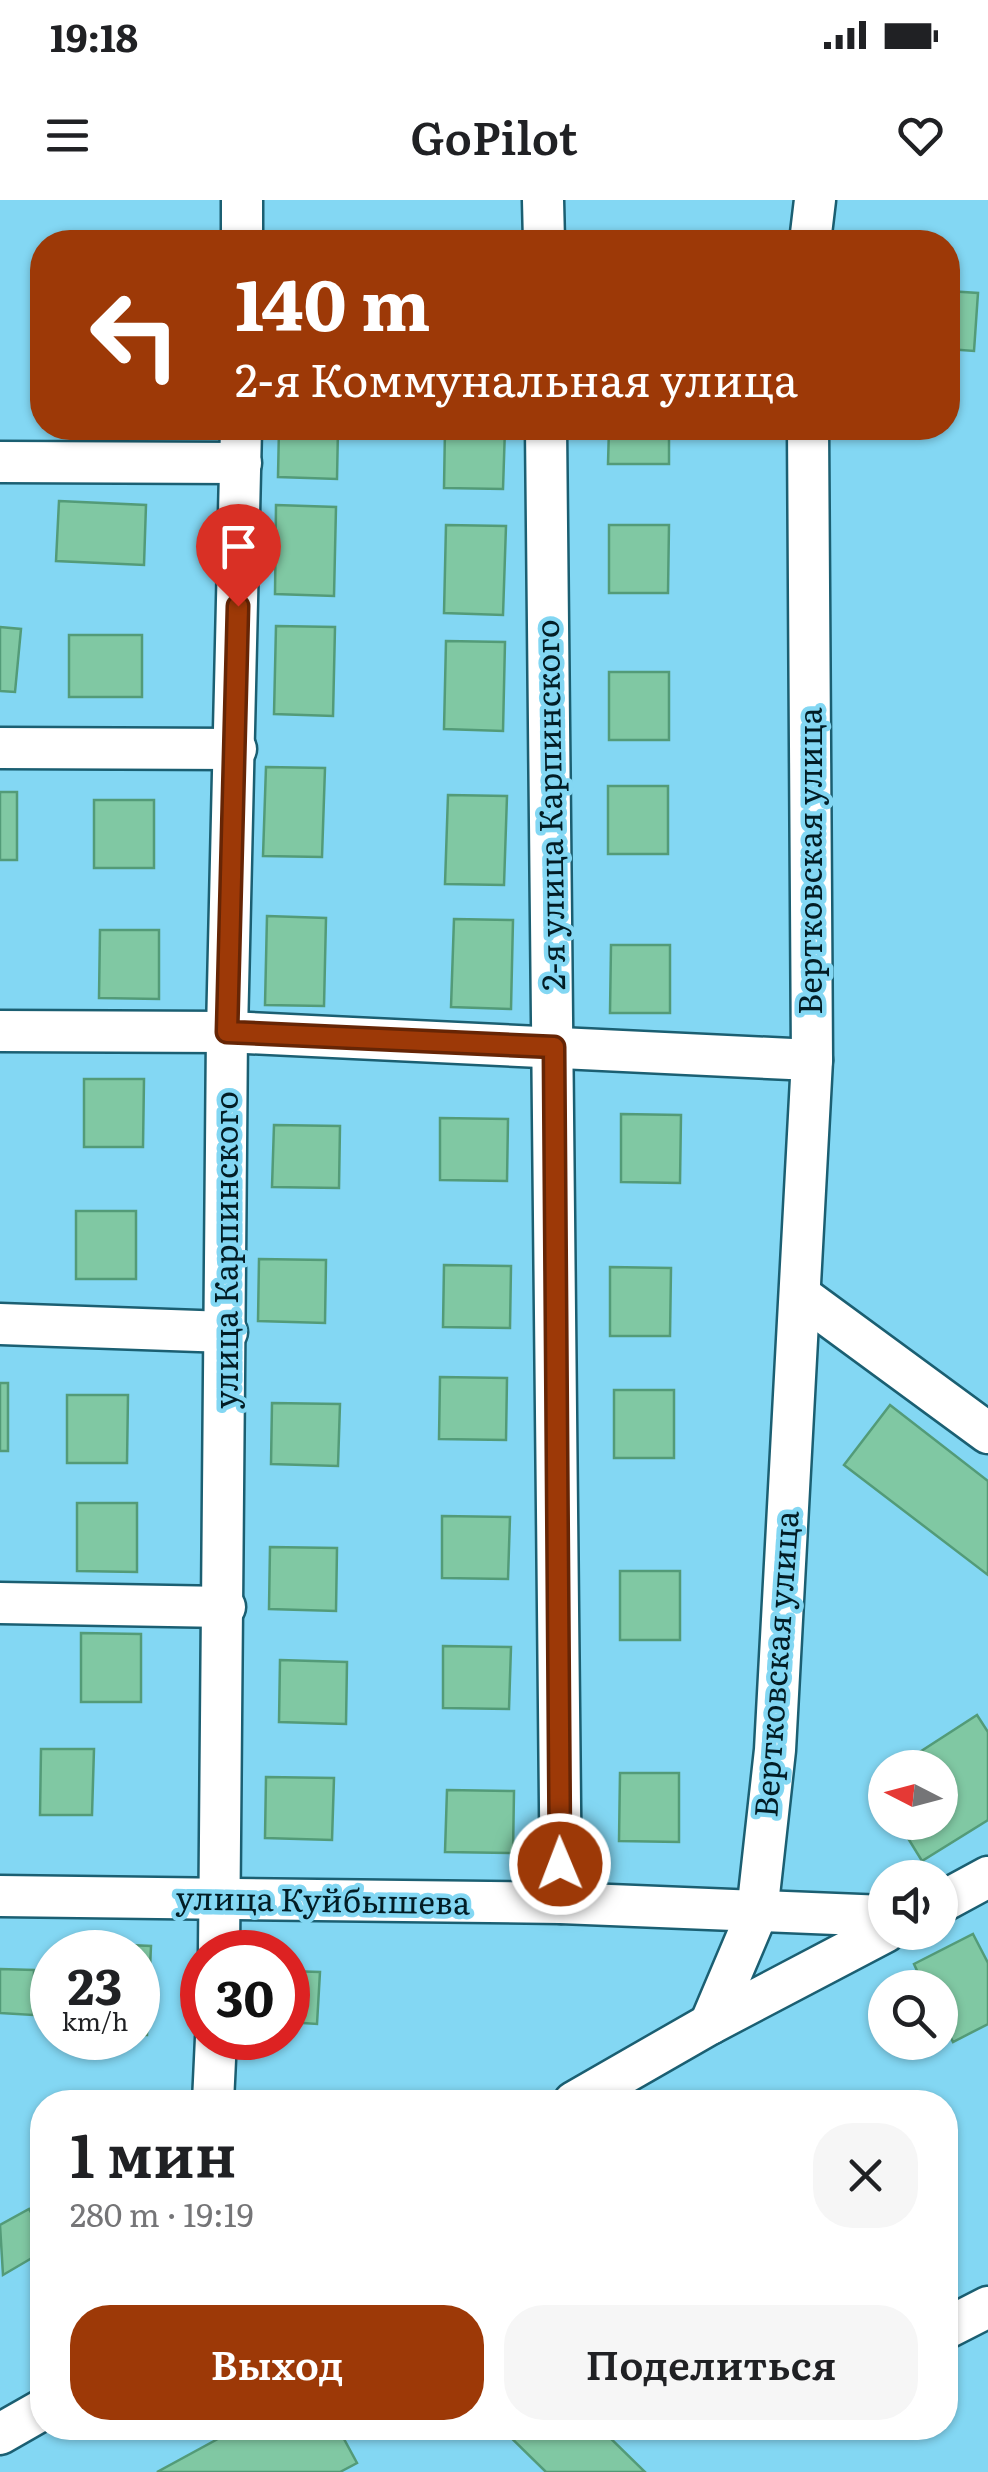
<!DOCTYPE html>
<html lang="ru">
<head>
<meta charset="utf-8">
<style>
  :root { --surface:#fff; --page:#f6f6f6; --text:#202124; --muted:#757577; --accent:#9d3907 }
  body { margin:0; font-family:Literata,serif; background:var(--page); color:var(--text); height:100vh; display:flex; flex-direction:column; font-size:38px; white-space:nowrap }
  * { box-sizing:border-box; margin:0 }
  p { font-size:32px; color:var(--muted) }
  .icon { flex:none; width:55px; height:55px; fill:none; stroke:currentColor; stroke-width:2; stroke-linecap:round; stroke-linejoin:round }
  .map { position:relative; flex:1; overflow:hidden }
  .sheet { position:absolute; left:30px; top:1890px; width:928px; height:350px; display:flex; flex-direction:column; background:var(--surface); border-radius:40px; box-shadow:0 2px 8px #0004 }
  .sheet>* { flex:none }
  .guide { position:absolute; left:30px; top:30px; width:930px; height:210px; border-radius:40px; box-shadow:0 2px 8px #0004; background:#9d3907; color:#fff; overflow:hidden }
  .needle { width:65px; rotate:276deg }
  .buttons { position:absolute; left:868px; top:1550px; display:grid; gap:20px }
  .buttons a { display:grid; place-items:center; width:90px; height:90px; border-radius:50%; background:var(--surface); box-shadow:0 2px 8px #0004; font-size:50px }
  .speed { position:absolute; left:30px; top:1730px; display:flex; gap:20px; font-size:50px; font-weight:700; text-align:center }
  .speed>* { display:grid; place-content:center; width:130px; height:130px; border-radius:50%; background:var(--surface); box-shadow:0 2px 8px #0004; line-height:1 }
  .speed small { font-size:25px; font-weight:400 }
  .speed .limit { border:15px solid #d22; background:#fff; color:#111 }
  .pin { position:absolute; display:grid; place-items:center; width:85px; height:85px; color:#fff; margin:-102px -42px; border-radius:50% 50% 50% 0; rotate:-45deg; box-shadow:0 0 10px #0007 }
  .pin .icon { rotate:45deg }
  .me { position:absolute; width:110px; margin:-55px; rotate:359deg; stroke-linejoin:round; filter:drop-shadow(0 0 8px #0008) }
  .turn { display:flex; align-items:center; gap:35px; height:210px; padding:0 40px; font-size:45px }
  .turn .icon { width:130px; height:130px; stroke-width:2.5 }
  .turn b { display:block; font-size:70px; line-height:85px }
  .round { display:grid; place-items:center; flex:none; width:105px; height:105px; border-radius:40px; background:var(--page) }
  .headline { display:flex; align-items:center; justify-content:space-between; height:170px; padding:0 40px }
  h1 { font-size:60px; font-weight:600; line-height:75px }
  .cta { display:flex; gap:20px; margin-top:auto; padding:20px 40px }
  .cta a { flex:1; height:115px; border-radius:40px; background:var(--accent); color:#fff; font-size:40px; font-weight:600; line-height:115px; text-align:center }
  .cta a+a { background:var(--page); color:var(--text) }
  .status { display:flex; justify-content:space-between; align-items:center; height:70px; padding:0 50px; background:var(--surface); direction:ltr }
  .status svg { height:28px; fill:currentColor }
  header { display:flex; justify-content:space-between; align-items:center; height:130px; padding:0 40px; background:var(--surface); font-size:45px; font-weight:600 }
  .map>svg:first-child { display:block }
  .building { fill:#80c8a3; stroke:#539b78; stroke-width:2.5 }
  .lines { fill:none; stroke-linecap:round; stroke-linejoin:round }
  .street-casing { stroke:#1b5f72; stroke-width:45 }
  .street { stroke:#fff; stroke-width:40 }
  .route-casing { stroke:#662505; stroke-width:25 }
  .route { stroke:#9d3907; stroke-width:18 }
  .labels { text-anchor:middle; stroke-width:9; stroke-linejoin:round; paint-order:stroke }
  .street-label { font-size:32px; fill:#021d25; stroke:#83d7f3 }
</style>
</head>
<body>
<div class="status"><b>19:18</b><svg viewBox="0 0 49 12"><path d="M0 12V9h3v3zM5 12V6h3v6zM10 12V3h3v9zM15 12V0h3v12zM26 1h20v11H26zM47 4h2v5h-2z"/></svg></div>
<header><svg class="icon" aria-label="menu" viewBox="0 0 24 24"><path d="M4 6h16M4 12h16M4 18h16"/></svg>GoPilot<svg class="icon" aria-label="heart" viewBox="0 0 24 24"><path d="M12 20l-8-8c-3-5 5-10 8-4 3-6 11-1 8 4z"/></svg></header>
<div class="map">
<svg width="988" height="2272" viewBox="0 0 988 2272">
  <rect width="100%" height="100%" fill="#83d7f3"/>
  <g class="building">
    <path d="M948 91 978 93 974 151 948 149Z"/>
    <path d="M60 228H147V239L60 236Z"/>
    <path d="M279 228H338L337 279 278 277Z"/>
    <path d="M445 228H505L503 289 444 288Z"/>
    <path d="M609 228H669V264H608Z"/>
    <path d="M59 301 146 305 144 365 56 361Z"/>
    <path d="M276 305 336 307 334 396 275 394Z"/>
    <path d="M446 325 506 326 503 415 444 413Z"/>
    <path d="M609 325H669L668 393H609Z"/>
    <path d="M276 426 335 427 333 516 274 514Z"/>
    <path d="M0 427 21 429 15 492 0 491Z"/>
    <rect x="69" y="435" width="73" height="62"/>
    <path d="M446 441 505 442 503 531 444 529Z"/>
    <rect x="609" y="472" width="60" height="68"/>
    <path d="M266 567 325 568 322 657 263 656Z"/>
    <rect x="608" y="586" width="60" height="68"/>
    <rect x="0" y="592" width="17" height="68"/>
    <path d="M448 595 507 596 504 685 445 684Z"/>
    <rect x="94" y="600" width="60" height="68"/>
    <path d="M267 716 326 718 324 806 265 805Z"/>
    <path d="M454 719 513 720 511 809 451 807Z"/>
    <path d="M100 730H159V799L99 798Z"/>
    <path d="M611 745H670V813H610Z"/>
    <path d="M84 879H144L143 947H84Z"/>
    <path d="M621 914 681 915 680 983 621 982Z"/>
    <path d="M440 918 508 919 507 981 440 980Z"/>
    <path d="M274 925 340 926 339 988 272 987Z"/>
    <rect x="76" y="1011" width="60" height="68"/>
    <path d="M259 1059 326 1060 325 1123 258 1121Z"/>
    <path d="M444 1065 511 1066 510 1128 443 1127Z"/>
    <path d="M610 1067 671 1068 670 1136H610Z"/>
    <path d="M440 1177 507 1178 506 1240 439 1239Z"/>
    <rect x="0" y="1183" width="8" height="68"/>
    <rect x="614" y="1190" width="60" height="68"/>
    <path d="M67 1195H128L127 1263H67Z"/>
    <path d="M272 1203 340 1204 338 1266 271 1264Z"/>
    <path d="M890 1205 988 1281V1375L844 1265Z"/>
    <path d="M77 1303H137V1372L77 1371Z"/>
    <path d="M442 1316 510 1317 508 1379 442 1378Z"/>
    <path d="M270 1347 337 1348 336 1411 269 1409Z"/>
    <rect x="620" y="1371" width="60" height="69"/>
    <path d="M81 1433 141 1434V1502H81Z"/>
    <path d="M443 1446 511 1447 509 1509 443 1508Z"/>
    <path d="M280 1460 347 1462 346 1524 279 1522Z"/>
    <path d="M977 1515 988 1532V1620L922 1661 898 1622H940V1568H895Z"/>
    <path d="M41 1549H94L92 1615H40Z"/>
    <path d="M620 1573H679V1642L619 1641Z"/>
    <path d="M266 1577 334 1578 332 1640 265 1638Z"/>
    <path d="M447 1590 514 1591 513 1653 445 1652Z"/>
    <path d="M973 1734 988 1763V1824L953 1842 940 1816V1788H925L914 1764Z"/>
    <path d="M106 1744 151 1746 147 1835H138V1752H106Z"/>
    <path d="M0 1769 34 1770 33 1815 0 1813Z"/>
    <path d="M288 1771 320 1772 317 1824 288 1822Z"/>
    <path d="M29 2009 42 2032V2052L3 2075 0 2025Z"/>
    <path d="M238 2228H338L357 2263 340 2272H157Z"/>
    <path d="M501 2228H600L645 2272H546Z"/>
  </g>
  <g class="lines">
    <defs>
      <g id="street">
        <path d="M543 0 544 42"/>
        <path d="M242 42V0"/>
        <path d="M810 42 815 0"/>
        <path d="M546 228 561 1703"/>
        <path d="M0 262 241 263"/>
        <path d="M0 548 236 549"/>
        <path d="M0 831 227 832 812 860"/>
        <path d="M800 1095 988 1233"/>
        <path d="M0 1124 227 1132"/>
        <path d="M0 1403 225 1407"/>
        <path d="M0 1696 561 1703 885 1716"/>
        <path d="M940 1703 988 1677"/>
        <path d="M219 1752 227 832 241 228"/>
        <path d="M710 1824 757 1713 775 1550 812 860 808 228"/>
        <path d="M213 1902 216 1838"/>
        <path d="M574 1902 710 1824 885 1732"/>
        <path d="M945 2129 988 2107"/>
        <path d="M0 2234 42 2210"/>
      </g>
    </defs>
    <use href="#street" class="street-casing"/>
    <use href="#street" class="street"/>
  </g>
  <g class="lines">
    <defs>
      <path id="route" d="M238 406 227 832 554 847 560 1664"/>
    </defs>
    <use href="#route" class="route-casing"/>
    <use href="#route" class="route"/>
  </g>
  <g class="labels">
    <g class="street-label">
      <text transform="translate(551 605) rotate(-91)" y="11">2-я улица Карпинского</text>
      <text transform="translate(811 661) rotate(-90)" y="11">Вертковская улица</text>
      <text transform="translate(227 1050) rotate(-90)" y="11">улица Карпинского</text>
      <text transform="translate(777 1464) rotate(-86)" y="11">Вертковская улица</text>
      <text transform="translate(323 1701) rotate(1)" y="11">улица Куйбышева</text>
    </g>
  </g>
</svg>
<div class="buttons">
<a><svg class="needle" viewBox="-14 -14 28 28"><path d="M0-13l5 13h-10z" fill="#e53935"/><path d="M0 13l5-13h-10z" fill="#757577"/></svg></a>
<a><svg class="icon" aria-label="sound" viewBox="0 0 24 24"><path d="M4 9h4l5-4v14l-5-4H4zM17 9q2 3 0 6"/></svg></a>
<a><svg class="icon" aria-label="search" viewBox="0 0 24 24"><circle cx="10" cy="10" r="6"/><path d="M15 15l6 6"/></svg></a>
</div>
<div class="speed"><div>23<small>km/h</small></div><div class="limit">30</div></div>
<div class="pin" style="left:238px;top:406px;background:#d93025"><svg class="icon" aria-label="arrive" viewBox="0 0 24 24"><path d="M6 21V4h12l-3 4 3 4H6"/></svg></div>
<svg class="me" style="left:560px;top:1664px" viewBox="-20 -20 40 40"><circle r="17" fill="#9d3907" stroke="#fff" stroke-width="3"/><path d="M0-11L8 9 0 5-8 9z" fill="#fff"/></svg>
<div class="guide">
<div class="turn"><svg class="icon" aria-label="left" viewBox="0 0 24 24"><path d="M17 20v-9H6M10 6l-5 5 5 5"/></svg><div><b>140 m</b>2-я Коммунальная улица</div></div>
</div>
<section class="sheet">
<div class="headline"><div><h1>1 мин</h1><p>280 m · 19:19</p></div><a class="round"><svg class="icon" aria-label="close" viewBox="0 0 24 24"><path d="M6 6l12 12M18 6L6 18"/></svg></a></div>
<div class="cta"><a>Выход</a><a>Поделиться</a></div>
</section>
</div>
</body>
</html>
